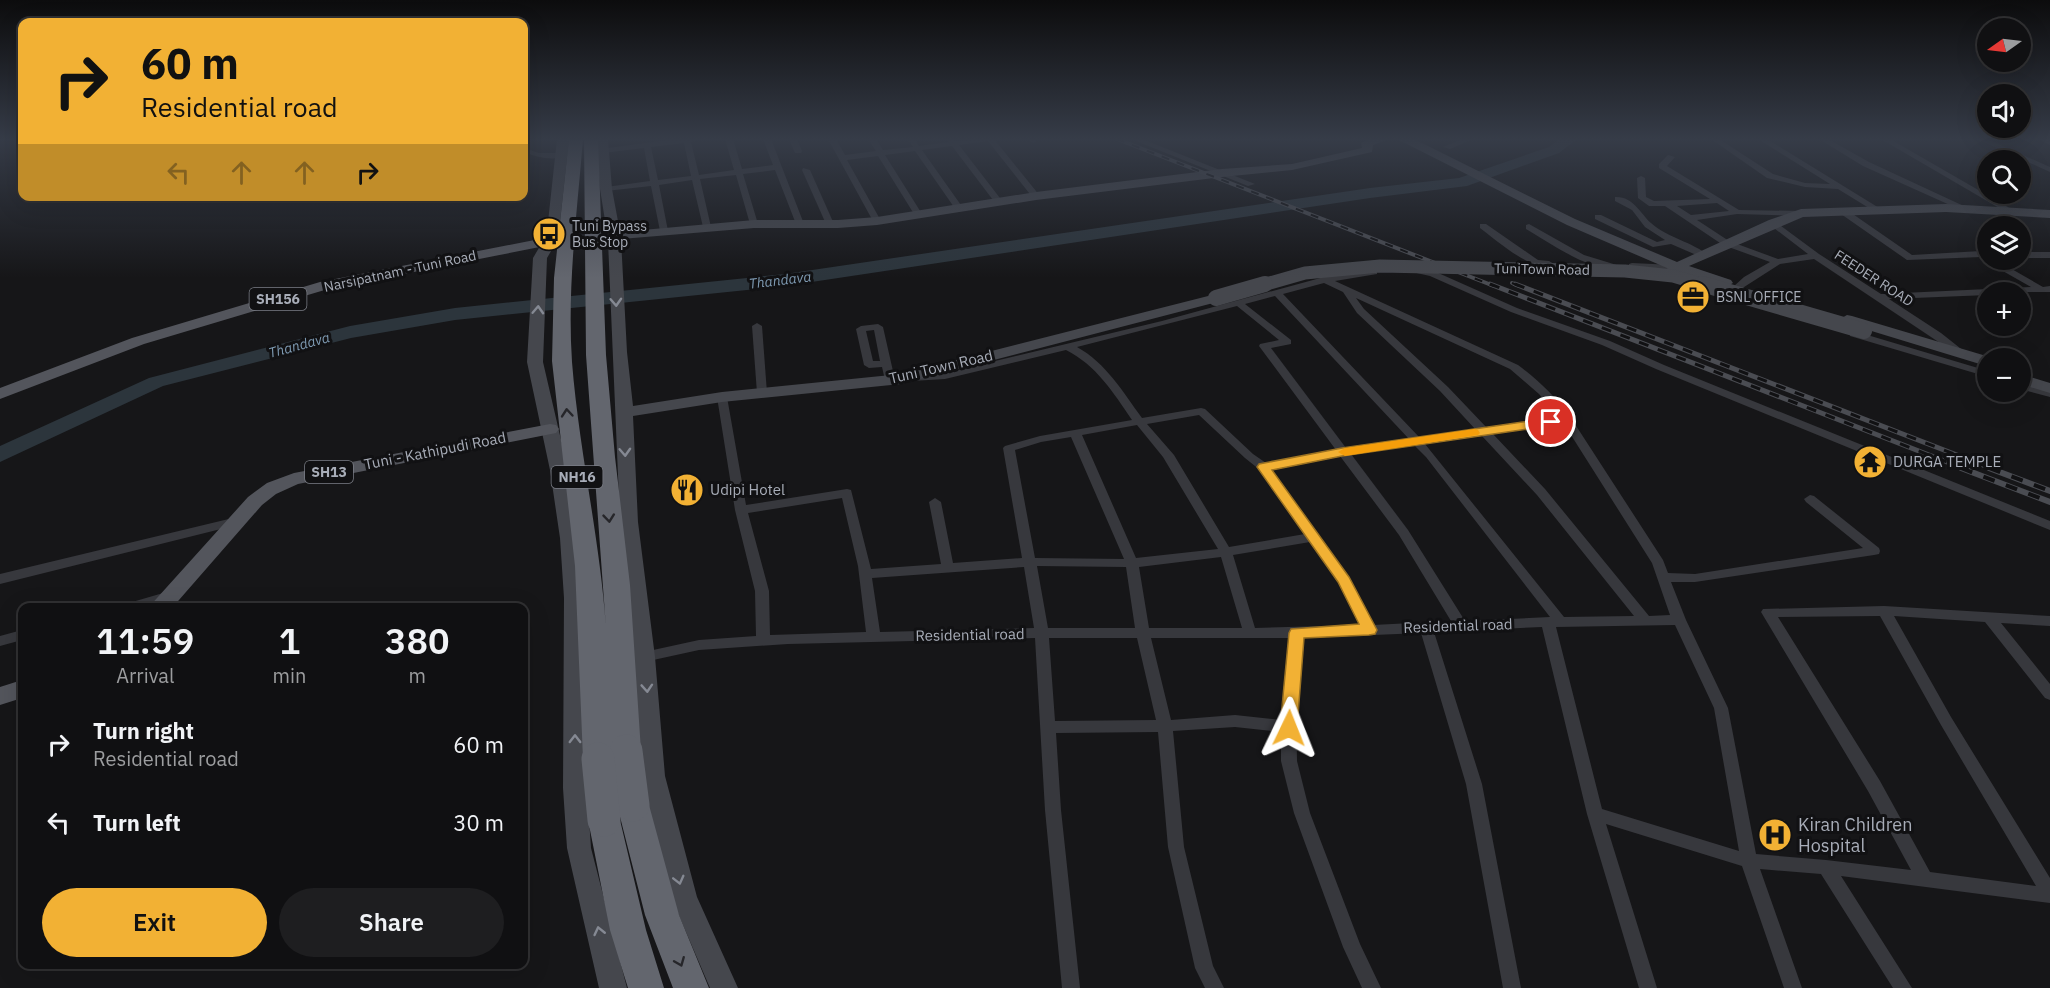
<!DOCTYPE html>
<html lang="en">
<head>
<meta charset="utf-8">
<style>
  :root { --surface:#101012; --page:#1e1e20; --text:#f1f3f6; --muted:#9c9d9f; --line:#303032; --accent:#f2b134 }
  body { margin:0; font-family:"IBM Plex Sans",sans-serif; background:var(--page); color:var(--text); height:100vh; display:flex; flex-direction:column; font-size:22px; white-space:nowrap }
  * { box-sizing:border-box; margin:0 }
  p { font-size:20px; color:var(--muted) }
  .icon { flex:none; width:33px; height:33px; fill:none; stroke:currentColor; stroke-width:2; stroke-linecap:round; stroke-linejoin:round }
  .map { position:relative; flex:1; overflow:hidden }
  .details { position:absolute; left:18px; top:603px; width:510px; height:366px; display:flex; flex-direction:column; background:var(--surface); border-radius:12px; box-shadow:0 6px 24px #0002,0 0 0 2px var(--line) }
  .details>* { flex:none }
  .hud { position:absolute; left:18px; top:18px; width:510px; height:183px; border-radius:12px; box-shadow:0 6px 24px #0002,0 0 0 2px var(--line); background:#f2b134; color:#111; overflow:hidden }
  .needle { width:39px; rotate:256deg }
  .controls { position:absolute; left:1977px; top:18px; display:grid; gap:12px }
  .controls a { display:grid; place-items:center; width:54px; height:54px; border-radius:50%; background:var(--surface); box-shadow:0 6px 24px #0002,0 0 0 2px var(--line); font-size:30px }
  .pin { position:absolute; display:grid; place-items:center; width:51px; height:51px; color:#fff; margin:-26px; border:3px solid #fff; border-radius:50%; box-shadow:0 2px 6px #0007 }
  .me { position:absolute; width:66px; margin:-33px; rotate:2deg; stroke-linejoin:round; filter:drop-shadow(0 0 4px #0008) }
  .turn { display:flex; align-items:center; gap:21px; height:126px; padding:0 24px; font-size:27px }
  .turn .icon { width:78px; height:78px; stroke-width:2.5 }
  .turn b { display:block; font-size:42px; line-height:51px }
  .lanes { display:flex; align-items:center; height:57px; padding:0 24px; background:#0003; justify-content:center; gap:30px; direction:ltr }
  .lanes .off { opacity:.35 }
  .eta { display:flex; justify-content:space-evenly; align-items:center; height:102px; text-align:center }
  .eta b { font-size:36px; font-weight:600; line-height:42px }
  .button { display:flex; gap:12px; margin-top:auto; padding:12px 24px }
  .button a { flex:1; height:69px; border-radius:36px; background:var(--accent); color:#111; font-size:24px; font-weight:600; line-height:69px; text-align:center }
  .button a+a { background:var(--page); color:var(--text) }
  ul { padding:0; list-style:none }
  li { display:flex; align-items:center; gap:18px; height:78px; padding:0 24px }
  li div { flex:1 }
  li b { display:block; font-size:22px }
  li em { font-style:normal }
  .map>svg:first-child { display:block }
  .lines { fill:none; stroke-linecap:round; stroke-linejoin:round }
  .river { fill:#2c353c; fill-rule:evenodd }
  .street { fill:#37383d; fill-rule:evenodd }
  .secondary { fill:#45474d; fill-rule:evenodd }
  .primary { fill:#53555c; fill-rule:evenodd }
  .highway { fill:#63666e; fill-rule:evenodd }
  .rail-far2-casing { stroke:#4a4c52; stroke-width:4 }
  .rail-far1-casing { stroke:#4a4c52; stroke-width:5 }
  .rail-casing { stroke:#4a4c52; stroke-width:6 }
  .rail-far2 { stroke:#111113; stroke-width:2; stroke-dasharray:8; stroke-linecap:butt }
  .rail-far1 { stroke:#111113; stroke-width:3; stroke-dasharray:10; stroke-linecap:butt }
  .rail { stroke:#111113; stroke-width:4; stroke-dasharray:12; stroke-linecap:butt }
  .secondary-bridge-far1 { stroke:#45474d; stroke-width:13 }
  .secondary-bridge { stroke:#45474d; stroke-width:16 }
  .highway-bridge { stroke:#63666e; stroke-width:33 }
  .oneway { stroke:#858993 }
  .oneway2 { stroke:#26262a }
  .route { fill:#f2b134; stroke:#9d7322; stroke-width:1.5 }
  .slow { fill:#f59e0b }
  .labels { text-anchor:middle; stroke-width:6; stroke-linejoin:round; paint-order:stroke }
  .far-poi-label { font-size:14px; fill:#a8adb8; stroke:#111113; text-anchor:start }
  .far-street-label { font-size:14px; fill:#a8adb8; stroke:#111113 }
  .far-water-label { font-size:14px; font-style:italic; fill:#7f9bb3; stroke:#111113 }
  .shield { fill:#111113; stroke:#7b7e86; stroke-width:1.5 }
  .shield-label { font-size:14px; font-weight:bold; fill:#a8adb8 }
  .street-label { font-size:15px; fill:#a8adb8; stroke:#111113 }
  .poi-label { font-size:15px; fill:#a8adb8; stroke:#111113; text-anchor:start }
  .near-poi-label { font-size:18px; fill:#a8adb8; stroke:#111113; text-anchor:start }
</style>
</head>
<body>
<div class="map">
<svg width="2050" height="988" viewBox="0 0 2050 988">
  <rect width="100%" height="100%" fill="#161618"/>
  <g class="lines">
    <path class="river" d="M1560 139H1577L1559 153 1467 186 1370 198 785 286 455 320 351 338 163 386 0 462V446L149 378 350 326 455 308 785 274 1370 188 1459 178 1549 147Z"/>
    <g class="street">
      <path d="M676 139H699L691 142 699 175 734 170 725 139H733L742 169 773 165 763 139H771L804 224 800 227 796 224 775 170 743 174 758 224 754 227 750 224 736 175 700 179 711 227 707 230 703 227 692 180 659 185 668 231 664 234 660 231 651 186 606 191 602 189 606 187 650 181 644 148 603 153 599 151 600 149ZM684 143 691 176 658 180 651 147Z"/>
      <path d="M789 139H797L802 151 801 153H795Z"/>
      <path d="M828 139H836L845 155 876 151 868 139H876L883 150 913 147 908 139H915L919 146 949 142 948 139 956 141 994 139 1040 196 1033 198 988 141 959 145 1003 202 999 204H996L952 146 922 150 963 208 959 210H956L915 151 885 155 922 214 918 217 914 214 878 156 847 160 881 221 874 223Z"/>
      <path d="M1028 139H1036L1037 141 1033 143Z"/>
      <path d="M1131 139H1142L1255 184 1248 186Z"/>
      <path d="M1462 139H1473L1450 149 1443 147Z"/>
      <path d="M1711 139H1719L1773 174 1805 183 1830 184 1758 139H1767L1884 211 1877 213 1838 189 1805 187 1767 178Z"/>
      <path d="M1819 139H1828L1869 162 1968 208 1961 210 1863 166Z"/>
      <path d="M1881 139H1890L2013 210 2006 212Z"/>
      <path d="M1977 139H1987L2050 167V172Z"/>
      <path d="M524 148 539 153H563L567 155C555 162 536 157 524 152Z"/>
      <path d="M1668 155 1675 157 1667 166 1739 210 1804 211V215L1801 216 1737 214 1697 220 1729 241 1778 259 1808 254 1770 225V221L1773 220 1819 254 1881 294 2031 287 1987 262 1986 260 1988 258V260H1996L2043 287 2050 286V292H1988V295L1889 299 1941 333 1965 352V356L1961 357 1814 259 1780 264 1741 289H1735L1733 287 1744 277 1770 262 1723 245 1665 206H1649L1638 198 1637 178 1641 176 1645 178 1646 197 1654 201 1710 199 1659 168V164ZM1717 203 1729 211 1691 215 1677 206Z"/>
      <path d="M803 168 810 170 834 224 833 226 826 224 802 170Z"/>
      <path d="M1615 197C1633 196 1640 213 1651 223 1668 238 1692 242 1708 255L1707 257H1701L1671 244 1653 247 1595 219V215H1601L1657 242 1665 240 1645 227 1632 210 1615 201Z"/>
      <path d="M1841 210H1847L1912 255 1981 251 1985 254 1981 257 1907 260 1841 214Z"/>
      <path d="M1480 224H1486L1538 260 1549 261 1554 264C1536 276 1495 239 1480 228Z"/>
      <path d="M1529 224 1584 255 1620 266C1600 279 1544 239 1526 229V225Z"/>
      <rect x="2020" y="252" width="30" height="6"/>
      <path d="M1632 263 1674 265 1679 268 1674 271 1629 268V264Z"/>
      <path d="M1415 267 1436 272 1517 308 1610 341 1664 365 2050 521V530L1656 369 1602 345 1511 312 1430 276 1412 272 1410 270Z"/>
      <path d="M1374 269 1377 270V274L1335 281 1518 365C1538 380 1556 397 1571 418L1663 560 1668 573 1695 574 1863 548 1806 502 1804 499 1810 495 1814 496 1879 548 1880 551 1879 554 1874 555 1695 582H1671L1686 620 1728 708 1756 854 1826 860 1911 870 1868 791 1761 612 1763 609 1884 606 2050 616V626L2001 623 2050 684V700L2045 698 1985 622 1894 616 1951 717 2050 878V903L1841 876 1912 988H1893L1821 874 1760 869 1802 988H1784L1742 866 1606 824 1657 988H1639L1587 814 1542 627 1434 632 1482 784 1521 988H1503L1466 784 1421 633 1303 638 1296 706 1297 761 1310 813 1360 944 1381 988H1362L1343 947 1294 813 1281 761V732L1235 727 1173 731 1184 847 1213 966 1224 988H1205L1195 968 1168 847 1158 732 1056 733 1061 810 1080 988H1062L1045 810 1035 638 788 644 699 650 644 662 639 661 637 657 639 653 644 652 699 640 756 636 755 591 735 510 717 397 718 395 722 394 727 397 746 505 847 489 851 490 871 569 941 564 929 502 935 498 941 502 953 563 1022 558 1003 448 1005 446 1040 436 1132 420C1113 392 1096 365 1066 350L945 379 912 381 908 380 907 378 908 376 945 373 1162 321 1324 277ZM1324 283 1343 292 1357 313 1440 391 1476 430 1420 438 1283 294ZM1275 296 1409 439 1346 448 1271 348 1291 344V340L1245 304ZM1356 298 1510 369 1539 394 1560 418 1487 428 1448 387 1364 309ZM1237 306 1279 340 1260 344 1259 346 1336 450 1266 463 1253 454 1205 409 1201 408 1142 418C1123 392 1106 363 1077 347ZM1199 415 1245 458 1260 470 1305 534 1229 547 1174 455 1147 424ZM1564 424 1652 563 1670 615 1649 616 1545 489 1493 434ZM1137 425 1163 457 1218 549 1136 558 1082 435ZM1482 436 1537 495 1634 616 1564 617 1425 444ZM1071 437 1124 559 1035 558 1015 450 1041 442ZM1414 445 1426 457 1550 617 1465 621 1408 530 1351 454ZM1340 456 1399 535 1451 621 1373 625 1349 577 1271 469ZM842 498 858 566 866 632 770 635 769 591 748 513ZM1310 542 1338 582 1360 625 1255 628 1233 555ZM1221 557 1242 628H1149L1139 567ZM1037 566 1126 567 1135 628H1048ZM1024 567 1034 628 880 632 872 578ZM1880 616 1941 725 2036 886 1930 872 1880 781 1778 617ZM1675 625 1714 708 1739 851 1602 809 1556 627ZM1049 638H1137L1156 720 1055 721ZM1151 638H1290L1282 720 1235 715 1171 720Z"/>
      <path d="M757 323 762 326 767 393 762 396 757 393 752 326Z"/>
      <path d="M878 324 883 327 895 380 890 383 885 380 882 367 869 368 864 365 856 329 861 326ZM874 330 880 361H873L866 331Z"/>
      <path d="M1854 331 1988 371V377L1850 336V332Z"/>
      <path d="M2020 382 2050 391V397L2020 389Z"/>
      <path d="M237 517 243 521 241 524 0 584V574Z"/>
      <path d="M170 591 175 593 177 596 175 599 146 608H121L122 605Z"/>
      <path d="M22 630V640L0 646V636Z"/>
    </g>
    <g class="secondary">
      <path d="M557 139H569L560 222 557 241 547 258 543 362 568 470 578 538 584 598 587 788 591 848 627 988H599L567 848 563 788 564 598 560 538 550 470 527 362 533 258 543 241 548 222Z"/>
      <path d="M596 139H608L612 189 620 232 754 220H838L877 217 1036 192 1222 169 1292 164 1362 148 1361 143 1369 139H1390L1373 145 1372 152 1292 170 1222 177 1036 200 877 225 838 228H754L621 239 627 352 633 406 722 392 901 374 1216 294 1223 298 1221 301 901 384 722 402 633 416 638 522 655 657 665 776 697 897 738 988H710L671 897 641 776 633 657 620 522 608 241 599 240 598 237 607 233 600 189Z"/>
      <path d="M1397 139H1413L1426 145 1575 219 1677 262 1769 220 1801 209 1946 204 2050 210V218L1946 212 1803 217 1689 266 1731 280 1733 283 1726 287 1669 271 1667 268 1567 225Z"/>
      <path d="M2039 139H2050V145Z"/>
      <path d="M1847 315 1852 316 1993 358H1988V367L1983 365 1842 322 1840 319Z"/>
      <path d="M2020 374 2050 383V393L2020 384Z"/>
    </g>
    <g class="primary">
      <path d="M565 234 572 238 570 241 328 289 144 344 0 399V388L132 338 320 282Z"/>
      <path d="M550 424 556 425 559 429 556 433 298 484 276 494 262 505 172 608H148L248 497 267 483 294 473Z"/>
      <path d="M22 680V698L0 705V687Z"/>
    </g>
    <g class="highway">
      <path d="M569 139H583C577 213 567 288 572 362 579 451 600 539 606 628L586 355 584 139H598L606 355 615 457 630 585 641 751 637 760 626 763 615 760 613 756 609 768 598 772 587 768 583 759 575 566 552 361 554 278Z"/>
      <path d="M633 791 644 795 649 805 679 915 709 988H673L645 915 617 805 622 795Z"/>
      <path d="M604 806 615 810 620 820 646 930 664 988H628L610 930 588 820 593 810Z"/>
    </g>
    <defs>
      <g id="rail-far2">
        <path d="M1117 139 1494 286"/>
        <path d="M1512 283 1519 286"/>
      </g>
      <g id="rail-far1">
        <path d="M1490 284 1965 469"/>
        <path d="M1515 284 1993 469"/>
      </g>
      <g id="rail">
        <path d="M1961 468 2050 502"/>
        <path d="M1989 468 2050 491"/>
      </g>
    </defs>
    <use href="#rail-far2" class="rail-far2-casing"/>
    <use href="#rail-far1" class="rail-far1-casing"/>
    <use href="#rail" class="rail-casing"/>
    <use href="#rail-far2" class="rail-far2"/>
    <use href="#rail-far1" class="rail-far1"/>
    <use href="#rail" class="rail"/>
    <path class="secondary-bridge-far1" d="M1259 286 1305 273 1380 266 1625 271 1673 276 1707 286"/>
    <g class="secondary-bridge">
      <path d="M1702 284 1864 331"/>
      <path d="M1216 298 1265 284"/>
    </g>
    <g class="highway-bridge">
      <path d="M626 751 633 805"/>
      <path d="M598 759 604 820"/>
    </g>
  </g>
  <defs><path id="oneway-chevron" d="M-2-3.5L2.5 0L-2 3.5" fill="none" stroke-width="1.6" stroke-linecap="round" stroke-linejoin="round" transform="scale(1.5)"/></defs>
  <g class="oneway">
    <use href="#oneway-chevron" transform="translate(616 302) rotate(87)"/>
    <use href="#oneway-chevron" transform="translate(538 310) rotate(-87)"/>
    <use href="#oneway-chevron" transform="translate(625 452) rotate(87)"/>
    <use href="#oneway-chevron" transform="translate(647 688) rotate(86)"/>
    <use href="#oneway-chevron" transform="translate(575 739) rotate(-90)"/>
    <use href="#oneway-chevron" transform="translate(679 880) rotate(76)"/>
    <use href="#oneway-chevron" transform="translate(599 931) rotate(-103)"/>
  </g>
  <g class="oneway2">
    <use href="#oneway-chevron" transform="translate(567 413) rotate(-95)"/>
    <use href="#oneway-chevron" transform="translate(609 518) rotate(84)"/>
    <use href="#oneway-chevron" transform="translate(680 962) rotate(68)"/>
  </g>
  <linearGradient id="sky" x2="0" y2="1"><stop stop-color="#0c0c0d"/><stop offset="0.5" stop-color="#363c48"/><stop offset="1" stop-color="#363c48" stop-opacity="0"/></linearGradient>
  <rect width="2050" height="278" fill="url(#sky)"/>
  <path class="route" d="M1551 418 1556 420 1558 422 1556 425 1342 456 1272 470 1349 577 1377 630 1375 634 1369 635 1304 638 1297 728 1295 732 1289 734 1283 732 1280 728 1289 633 1291 629 1359 624 1338 582 1257 467 1259 464 1342 448Z"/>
  <path class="slow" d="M1474 429 1478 430 1480 433 1478 435 1345 456 1338 452 1345 448Z"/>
  <defs>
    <symbol id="bus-disc" viewBox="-11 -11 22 22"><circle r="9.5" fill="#f2b134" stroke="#111113"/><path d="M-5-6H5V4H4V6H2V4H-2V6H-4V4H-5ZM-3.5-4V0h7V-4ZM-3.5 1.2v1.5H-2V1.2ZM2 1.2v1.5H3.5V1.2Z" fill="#111"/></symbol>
    <symbol id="office-disc" viewBox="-11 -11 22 22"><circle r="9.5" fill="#f2b134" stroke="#111113"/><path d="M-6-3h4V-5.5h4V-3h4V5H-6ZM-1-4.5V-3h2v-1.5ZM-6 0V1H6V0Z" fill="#111"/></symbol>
    <symbol id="temple-disc" viewBox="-11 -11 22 22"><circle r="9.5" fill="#f2b134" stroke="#111113"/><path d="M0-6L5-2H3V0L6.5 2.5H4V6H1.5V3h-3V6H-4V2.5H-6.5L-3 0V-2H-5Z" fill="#111"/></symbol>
    <symbol id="restaurant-disc" viewBox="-11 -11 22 22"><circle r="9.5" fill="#f2b134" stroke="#111113"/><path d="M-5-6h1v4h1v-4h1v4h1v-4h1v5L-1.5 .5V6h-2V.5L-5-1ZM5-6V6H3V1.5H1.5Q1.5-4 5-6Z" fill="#111"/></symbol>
    <symbol id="hospital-disc" viewBox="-11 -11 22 22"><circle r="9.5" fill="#f2b134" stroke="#111113"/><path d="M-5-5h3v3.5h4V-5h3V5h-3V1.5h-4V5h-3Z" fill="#111"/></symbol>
  </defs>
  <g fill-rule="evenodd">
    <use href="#bus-disc" x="530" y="215" width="38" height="38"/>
    <use href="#office-disc" x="1674" y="278" width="38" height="38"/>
    <use href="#temple-disc" x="1851" y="443" width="38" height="38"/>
    <use href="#restaurant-disc" x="668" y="471" width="38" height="38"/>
    <use href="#hospital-disc" x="1756" y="816" width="38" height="38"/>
  </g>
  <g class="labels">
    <g class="far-poi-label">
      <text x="572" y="231">Tuni Bypass<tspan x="572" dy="16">Bus Stop</tspan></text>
      <text x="1716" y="302">BSNL OFFICE</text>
    </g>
    <g class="far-street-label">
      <text transform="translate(1542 269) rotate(1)" y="5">TuniTown Road</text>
      <text transform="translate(400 271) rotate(-12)" y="5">Narsipatnam - Tuni Road</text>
      <text transform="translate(1874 278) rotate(33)" y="5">FEEDER ROAD</text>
    </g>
    <g class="far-water-label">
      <text transform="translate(780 280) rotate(-7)" y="5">Thandava</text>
      <text transform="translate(299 345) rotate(-15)" y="5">Thandava</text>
    </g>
    <g class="shield">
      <rect x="249.5" y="288" width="57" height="22" rx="4.5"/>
      <rect x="305" y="461" width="48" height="22" rx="4.5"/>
      <rect x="551.5" y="466" width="51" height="22" rx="4.5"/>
    </g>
    <g class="shield-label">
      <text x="278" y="304">SH156</text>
      <text x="329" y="477">SH13</text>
      <text x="577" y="482">NH16</text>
    </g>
    <g class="street-label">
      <text transform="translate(941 367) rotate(-13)" y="5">Tuni Town Road</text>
      <text transform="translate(435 451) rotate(-11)" y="5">Tuni - Kathipudi Road</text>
      <text transform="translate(1458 626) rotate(-2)" y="5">Residential road</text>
      <text transform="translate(970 635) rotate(-1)" y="5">Residential road</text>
    </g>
    <g class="poi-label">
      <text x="1893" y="467">DURGA TEMPLE</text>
      <text x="710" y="495">Udipi Hotel</text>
    </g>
    <g class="near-poi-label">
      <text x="1798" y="831">Kiran Children<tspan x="1798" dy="21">Hospital</tspan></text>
    </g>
  </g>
</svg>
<div class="controls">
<a><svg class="needle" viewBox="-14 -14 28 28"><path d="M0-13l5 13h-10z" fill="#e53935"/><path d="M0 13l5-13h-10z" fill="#9c9d9f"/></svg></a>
<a><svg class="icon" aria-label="sound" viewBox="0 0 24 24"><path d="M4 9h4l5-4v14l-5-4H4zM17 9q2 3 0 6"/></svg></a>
<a><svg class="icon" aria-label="search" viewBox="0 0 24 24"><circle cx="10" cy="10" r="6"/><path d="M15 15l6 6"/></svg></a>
<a><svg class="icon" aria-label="layers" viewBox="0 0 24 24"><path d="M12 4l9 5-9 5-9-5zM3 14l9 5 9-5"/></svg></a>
<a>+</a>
<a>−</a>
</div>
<div class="pin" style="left:1551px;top:422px;background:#d93025"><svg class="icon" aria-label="arrive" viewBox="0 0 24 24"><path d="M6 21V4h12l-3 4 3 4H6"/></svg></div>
<svg class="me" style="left:1289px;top:728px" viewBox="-20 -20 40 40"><path d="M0-17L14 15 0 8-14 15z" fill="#f2b134" stroke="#fff" stroke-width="4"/></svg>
<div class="hud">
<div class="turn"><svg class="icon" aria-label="right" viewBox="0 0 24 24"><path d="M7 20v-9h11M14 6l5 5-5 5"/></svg><div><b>60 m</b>Residential road</div></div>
<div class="lanes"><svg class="icon off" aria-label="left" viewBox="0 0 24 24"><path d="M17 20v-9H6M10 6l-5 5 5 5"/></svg><svg class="icon off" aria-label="ahead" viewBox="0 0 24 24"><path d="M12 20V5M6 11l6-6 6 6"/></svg><svg class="icon off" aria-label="ahead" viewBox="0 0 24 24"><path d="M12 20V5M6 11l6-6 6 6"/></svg><svg class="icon" aria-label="right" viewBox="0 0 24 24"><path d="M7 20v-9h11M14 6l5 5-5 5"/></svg></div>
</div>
<section class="details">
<div class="eta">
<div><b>11:59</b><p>Arrival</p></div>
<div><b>1</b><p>min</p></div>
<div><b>380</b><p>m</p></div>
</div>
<ul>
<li><svg class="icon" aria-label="right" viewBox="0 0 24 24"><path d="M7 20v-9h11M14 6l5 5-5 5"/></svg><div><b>Turn right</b><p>Residential road</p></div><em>60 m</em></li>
<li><svg class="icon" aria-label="left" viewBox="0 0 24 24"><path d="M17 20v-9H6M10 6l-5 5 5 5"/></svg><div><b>Turn left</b></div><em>30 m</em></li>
</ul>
<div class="button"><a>Exit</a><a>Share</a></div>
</section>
</div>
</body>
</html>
